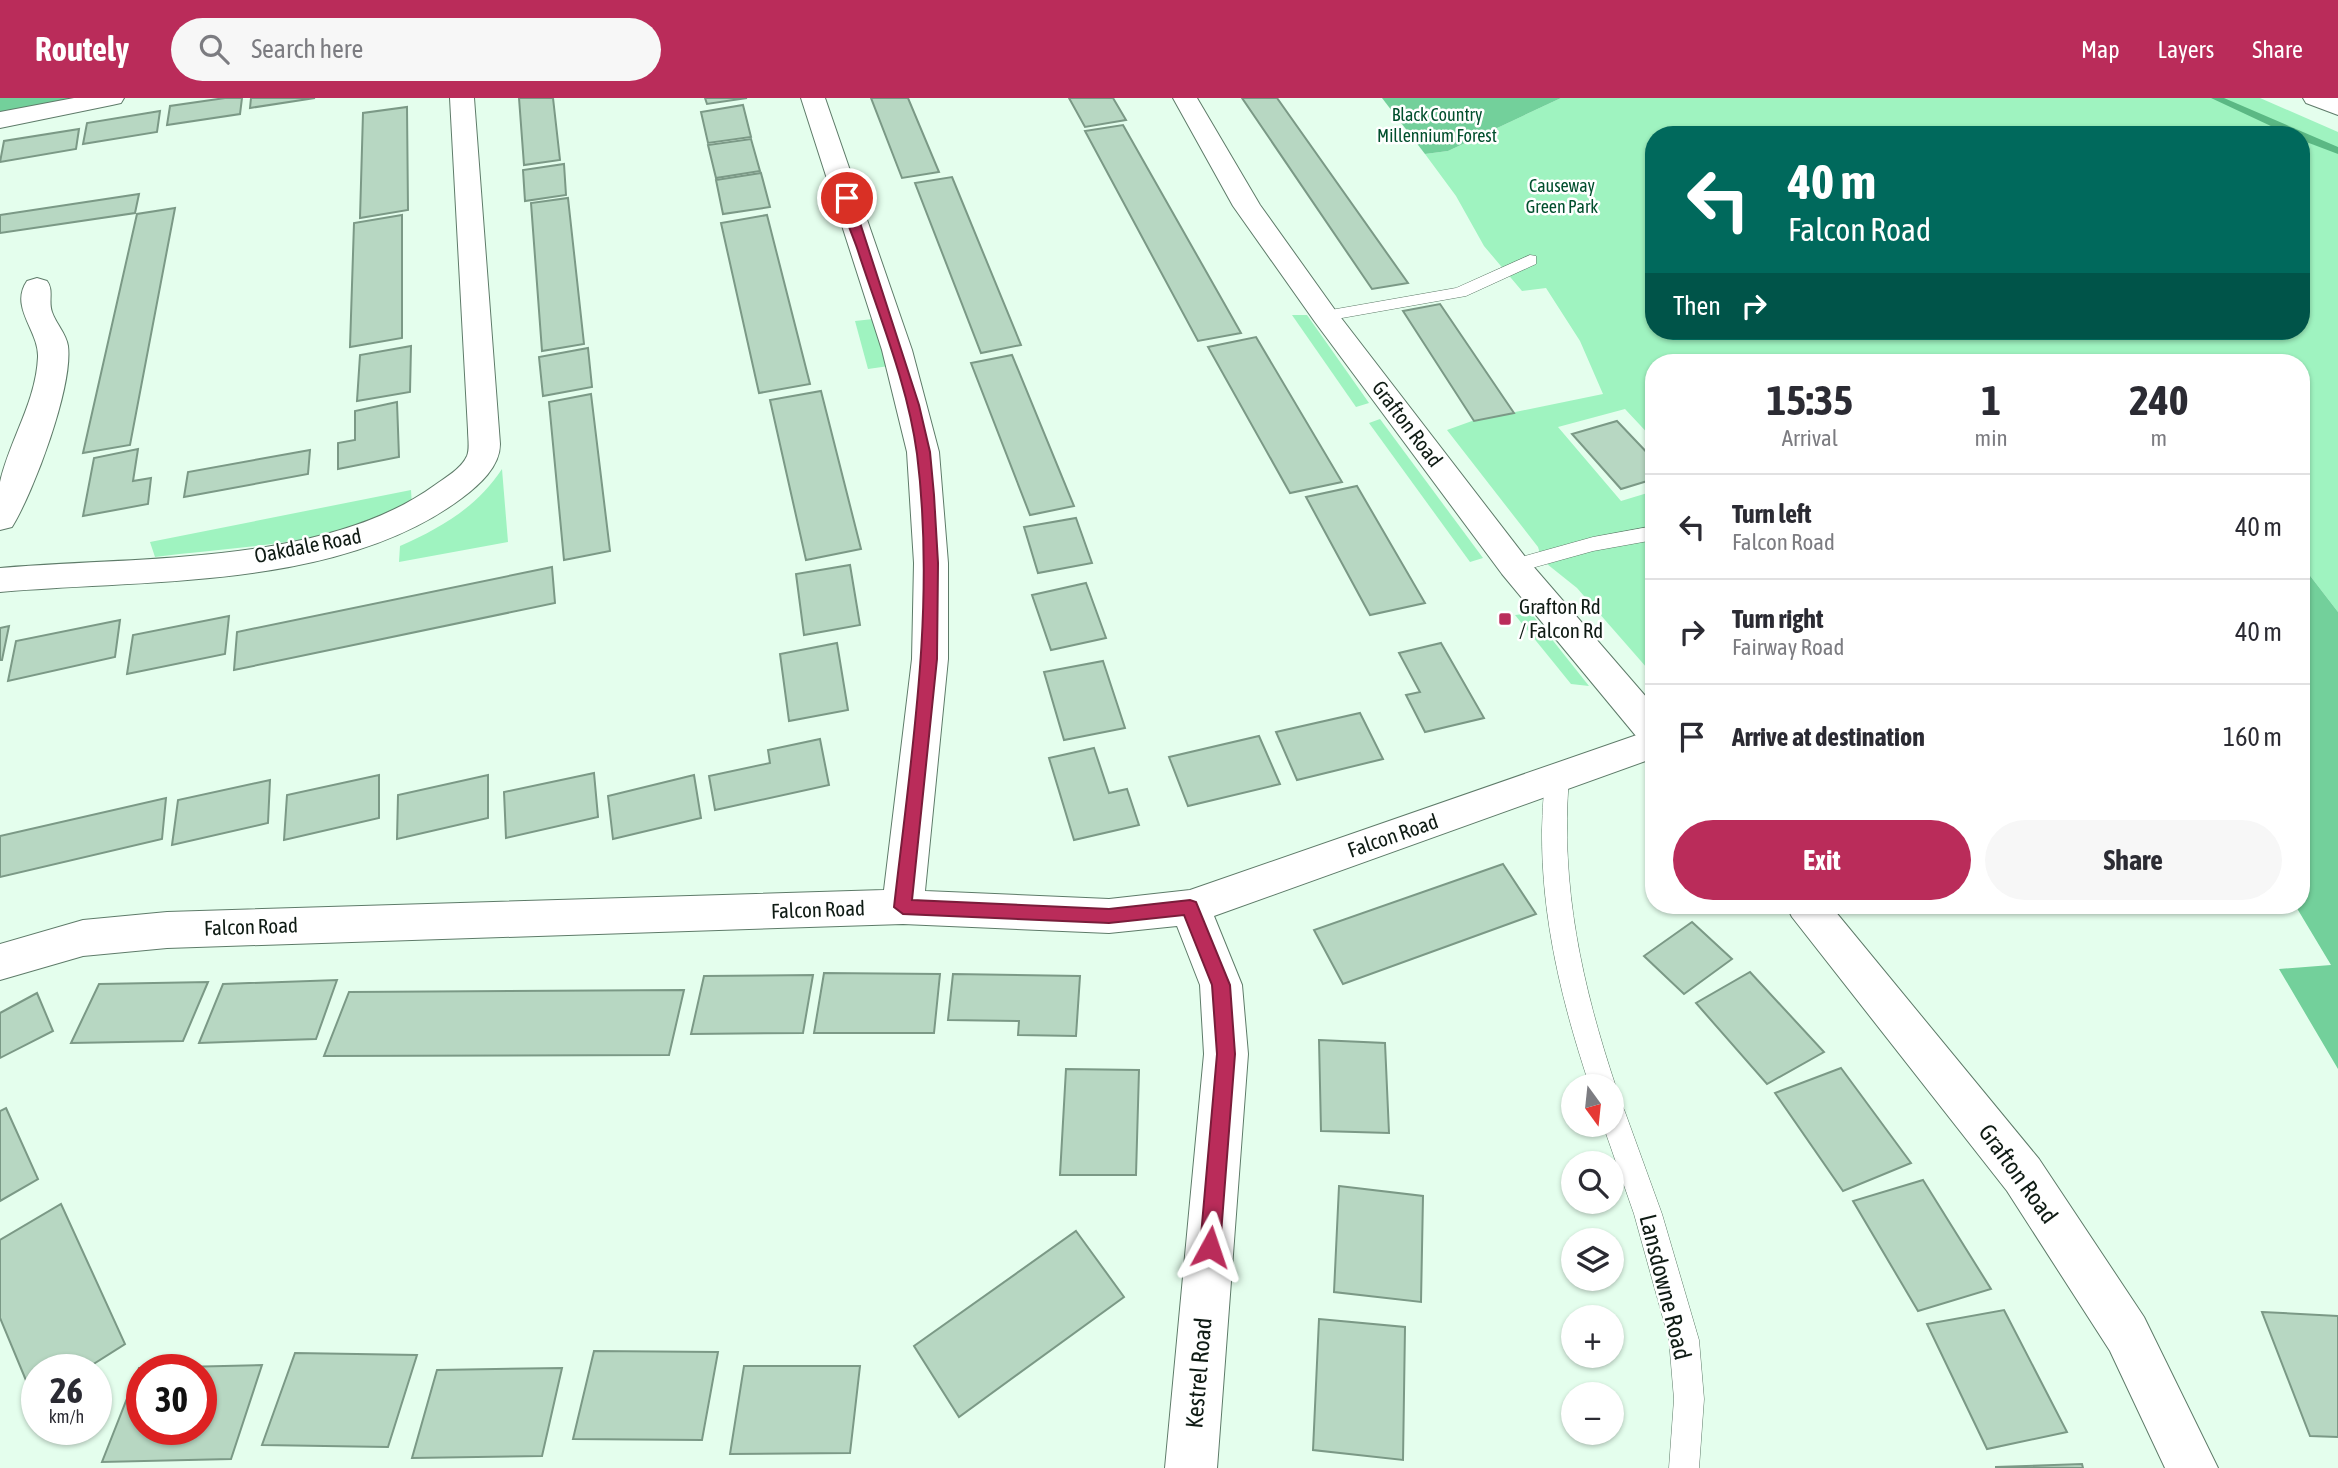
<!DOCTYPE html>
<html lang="en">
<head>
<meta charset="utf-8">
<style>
  :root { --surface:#fff; --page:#f7f7f7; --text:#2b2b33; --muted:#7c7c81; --line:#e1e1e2; --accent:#ba2c5a }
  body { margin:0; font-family:"Asap Condensed",sans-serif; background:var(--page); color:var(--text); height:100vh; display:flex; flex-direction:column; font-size:26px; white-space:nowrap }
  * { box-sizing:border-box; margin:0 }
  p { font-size:23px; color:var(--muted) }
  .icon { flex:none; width:38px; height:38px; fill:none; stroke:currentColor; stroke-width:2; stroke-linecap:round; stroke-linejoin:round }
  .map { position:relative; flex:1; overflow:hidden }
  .drawer { position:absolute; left:1645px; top:256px; width:665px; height:560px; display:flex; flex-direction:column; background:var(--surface); border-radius:28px; box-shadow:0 2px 5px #0004 }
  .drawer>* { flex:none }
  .hud { position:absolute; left:1645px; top:28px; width:665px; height:214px; border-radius:28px; box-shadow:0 2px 5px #0004; background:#00695c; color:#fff; overflow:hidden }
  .needle { width:46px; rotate:165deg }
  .buttons { position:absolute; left:1561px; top:976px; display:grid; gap:14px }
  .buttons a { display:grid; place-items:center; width:63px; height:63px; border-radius:50%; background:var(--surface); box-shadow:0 2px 5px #0004; font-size:35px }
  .speed { position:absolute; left:21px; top:1256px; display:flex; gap:14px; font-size:35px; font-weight:700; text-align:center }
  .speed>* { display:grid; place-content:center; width:91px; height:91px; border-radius:50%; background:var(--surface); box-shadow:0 2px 5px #0004; line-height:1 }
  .speed small { font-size:18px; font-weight:400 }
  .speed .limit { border:10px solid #d22; background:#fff; color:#111 }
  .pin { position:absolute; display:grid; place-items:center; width:60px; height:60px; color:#fff; margin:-30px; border:4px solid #fff; border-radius:50%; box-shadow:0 2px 7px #0007 }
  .me { position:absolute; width:77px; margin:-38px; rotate:5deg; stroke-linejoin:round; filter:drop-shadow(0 0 5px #0008) }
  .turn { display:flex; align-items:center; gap:24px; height:147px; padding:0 28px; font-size:32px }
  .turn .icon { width:91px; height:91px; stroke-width:2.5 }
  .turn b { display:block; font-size:49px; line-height:60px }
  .then { display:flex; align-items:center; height:66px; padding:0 28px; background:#0003; gap:14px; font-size:26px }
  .eta { display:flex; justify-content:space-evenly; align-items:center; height:119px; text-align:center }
  .eta b { font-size:42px; font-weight:700; line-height:49px }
  .button { display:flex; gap:14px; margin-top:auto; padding:14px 28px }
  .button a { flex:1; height:80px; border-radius:42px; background:var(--accent); color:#fff; font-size:28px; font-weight:700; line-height:80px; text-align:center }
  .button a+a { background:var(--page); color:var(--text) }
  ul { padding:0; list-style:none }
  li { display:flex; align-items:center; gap:21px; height:105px; padding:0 28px; border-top:2px solid var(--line) }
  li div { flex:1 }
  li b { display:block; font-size:26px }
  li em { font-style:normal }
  header { display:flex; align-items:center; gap:42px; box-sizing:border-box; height:98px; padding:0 35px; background:var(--accent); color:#fff }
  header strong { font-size:33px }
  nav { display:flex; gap:38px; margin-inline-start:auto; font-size:24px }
  .search { width:490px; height:63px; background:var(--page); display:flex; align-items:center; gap:18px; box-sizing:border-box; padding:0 24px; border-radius:38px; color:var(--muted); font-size:26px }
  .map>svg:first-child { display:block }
  .green { fill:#9ff3c0; fill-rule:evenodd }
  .forest { fill:#73d09b }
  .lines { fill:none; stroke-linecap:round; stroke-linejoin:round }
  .stream { fill:#5bb884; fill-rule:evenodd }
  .building { fill:#b7d7c2; stroke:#7b9986; stroke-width:2; fill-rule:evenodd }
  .lane-casing { stroke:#5e7b69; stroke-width:1 }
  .street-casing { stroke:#5e7b69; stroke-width:2 }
  .secondary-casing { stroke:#5e7b69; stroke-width:2 }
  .highway-casing { stroke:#5e7b69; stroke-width:2 }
  .lane { fill:#fff; fill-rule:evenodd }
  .street { fill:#fff; fill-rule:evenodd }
  .secondary { fill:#fff; fill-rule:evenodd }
  .highway { fill:#fff; fill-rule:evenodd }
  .route { fill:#ba2c5a; stroke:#791d3a; stroke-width:2 }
  .poi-dot { fill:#ba2c5a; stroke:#fff; stroke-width:2.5 }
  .labels { text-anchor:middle; stroke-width:5; stroke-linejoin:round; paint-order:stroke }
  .far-park-label { font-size:18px; fill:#004f2d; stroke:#fff }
  .street-label { font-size:21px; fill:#0f1b14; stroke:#fff }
  .poi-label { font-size:21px; fill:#0f1b14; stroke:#fff; text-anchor:start }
  .near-street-label { font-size:24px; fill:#0f1b14; stroke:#fff }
</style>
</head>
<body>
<header>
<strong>Routely</strong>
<div class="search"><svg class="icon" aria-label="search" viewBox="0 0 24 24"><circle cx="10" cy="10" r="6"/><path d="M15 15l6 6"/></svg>Search here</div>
<nav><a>Map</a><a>Layers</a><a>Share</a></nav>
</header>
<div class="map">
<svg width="2338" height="1370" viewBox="0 0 2338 1370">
  <rect width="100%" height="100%" fill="#e4feed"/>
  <g class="green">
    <path d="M1561 0H2260L2338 34V514L2301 466V264H1654V342L1625 311 1558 329 1621 403 1654 393V578L1577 490 1542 462 1538 449 1447 332 1472 323 1603 296 1580 243 1546 190 1522 193 1484 148 1456 98 1425 56 1448 53ZM1654 37H2301V233H1654Z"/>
    <path d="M1292 217H1307L1369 305 1356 309Z"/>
    <path d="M873 221 889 268 868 271 855 223Z"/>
    <path d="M1380 321 1483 460 1470 464 1369 325Z"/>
    <path d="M502 371 508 444 399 464 400 448C441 430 477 409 502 371Z"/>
    <path d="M411 392 412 408C335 447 239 448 155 459L150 444Z"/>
    <path d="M1531 515 1589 588 1571 586 1515 517Z"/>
  </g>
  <g class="forest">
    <path d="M0 0H74L0 15Z"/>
    <path d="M1382 0H1561L1448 53 1425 56Z"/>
    <path d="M2301 466 2338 514V971L2279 871 2331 867 2295 807H2301Z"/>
  </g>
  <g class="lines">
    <path class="stream" d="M2211 0H2224L2338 49V56L2301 42V37H2290Z"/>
  </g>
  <g class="building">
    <path d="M225 0H242L240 16 167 27 170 8Z"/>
    <path d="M251 0H315L250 10Z"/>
    <path d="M519 0H553L560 62 524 67Z"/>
    <path d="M705 0H747L707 6Z"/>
    <path d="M871 0H908L939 74 902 80Z"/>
    <path d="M1069 0H1113L1126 22 1085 29Z"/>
    <path d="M1242 0H1277L1408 185 1372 191Z"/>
    <path d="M743 7 751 39 708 45 701 14Z"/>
    <path d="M407 9 408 112 360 120 363 15Z"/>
    <path d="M160 13 157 34 83 46 87 25Z"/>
    <path d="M1123 27 1241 235 1198 243 1085 33Z"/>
    <path d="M79 31 76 51 0 64 4 43Z"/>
    <path d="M751 41 760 73 716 80 708 47Z"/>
    <path d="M564 66 566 97 525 103 523 72Z"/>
    <path d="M761 75 770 109 723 116 716 82Z"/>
    <path d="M952 79 1021 247 981 255 915 85Z"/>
    <path d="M139 96 135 115 0 135V117Z"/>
    <path d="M568 100 584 246 542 253 531 105Z"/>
    <path d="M175 110 130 347 83 355 137 116Z"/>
    <path d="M402 117V240L350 249 354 125Z"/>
    <path d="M767 117 810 286 759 295 721 125Z"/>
    <path d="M1440 206 1514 315 1474 323 1403 213Z"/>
    <path d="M1256 239 1342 384 1290 395 1208 249Z"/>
    <path d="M411 248 410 294 357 303 360 257Z"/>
    <path d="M588 250 592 289 543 298 539 259Z"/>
    <path d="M1012 257 1074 408 1030 417 971 265Z"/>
    <path d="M821 293 861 451 806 462 770 302Z"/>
    <path d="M591 296 610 453 564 462 549 304Z"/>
    <path d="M397 304 399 359 338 371V345L355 342V313Z"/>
    <path d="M1617 323 1654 362V381L1621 391 1572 336Z"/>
    <path d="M138 351 133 383 151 380 148 406 83 418 94 360Z"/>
    <path d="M310 352 308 376 184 399 188 374Z"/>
    <path d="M1357 388 1425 505 1370 517 1306 399Z"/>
    <path d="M1076 420 1092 465 1038 475 1024 429Z"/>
    <path d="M850 467 860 527 804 537 796 476Z"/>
    <path d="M552 469 555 505 234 572 237 534Z"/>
    <path d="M1086 485 1106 540 1051 552 1032 497Z"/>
    <path d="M229 518 225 556 127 576 133 537Z"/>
    <path d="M120 522 115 559 8 583 16 543Z"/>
    <path d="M9 528 2 562H0V530Z"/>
    <path d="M837 545 848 612 789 623 780 556Z"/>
    <path d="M1441 545 1484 620 1425 634 1406 597 1420 594 1399 555Z"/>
    <path d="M1103 563 1125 630 1064 642 1044 574Z"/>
    <path d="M1360 615 1383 661 1297 682 1276 634Z"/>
    <path d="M1259 638 1280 686 1188 708 1169 659Z"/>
    <path d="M820 641 829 687 715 712 709 678 770 665 768 652Z"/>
    <path d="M1094 650 1109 695 1127 691 1139 727 1074 742 1049 660Z"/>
    <path d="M594 675 598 719 506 740 504 694Z"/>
    <path d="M379 677V720L284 742 287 697Z"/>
    <path d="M488 677V720L397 741 398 697Z"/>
    <path d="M694 677 701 720 613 741 608 698Z"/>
    <path d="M270 682 268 725 172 747 178 702Z"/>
    <path d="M166 700 162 741 0 779V738Z"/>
    <path d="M1503 766 1536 816 1343 886 1314 832Z"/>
    <path d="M1692 824 1732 861 1684 896 1644 858Z"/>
    <path d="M1750 874 1824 954 1767 986 1696 905Z"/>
    <path d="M824 875 940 876 934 935H814Z"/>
    <path d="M953 876 1080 878 1076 938 1018 937 1019 923 948 922Z"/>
    <path d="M813 877 803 935 691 936 704 878Z"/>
    <path d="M337 882 316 941 199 945 223 886Z"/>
    <path d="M208 884 183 943 71 945 99 886Z"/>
    <path d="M684 892 669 957 324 958 349 894Z"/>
    <path d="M37 895 53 933 0 960V915Z"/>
    <path d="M1319 942 1385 945 1389 1035 1321 1033Z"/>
    <path d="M1841 970 1911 1065 1843 1093 1775 995Z"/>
    <path d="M1066 971 1139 972 1136 1077H1060Z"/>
    <path d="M6 1010 38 1081 0 1103V1013Z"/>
    <path d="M1923 1082 1991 1191 1918 1213 1853 1103Z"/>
    <path d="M1339 1088 1423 1098 1421 1204 1334 1194Z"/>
    <path d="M61 1106 125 1246 84 1272H37L35 1304 0 1220V1142Z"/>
    <path d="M1076 1133 1124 1199 959 1319 914 1248Z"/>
    <path d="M2004 1212 2067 1334 1987 1351 1927 1226Z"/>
    <path d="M2262 1214 2338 1218V1339L2310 1338Z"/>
    <path d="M1319 1221 1405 1229 1403 1362 1313 1352Z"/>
    <path d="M594 1253 718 1254 702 1342 573 1341Z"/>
    <path d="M295 1255 417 1257 388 1349 262 1347Z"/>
    <path d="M262 1267 231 1361 102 1364 139 1270ZM142 1272H201V1332H142Z"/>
    <path d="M744 1268H860L850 1355 730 1356Z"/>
    <path d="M562 1270 542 1358 412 1360 437 1272Z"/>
    <path d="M2082 1366 2083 1370 1995 1369Z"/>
  </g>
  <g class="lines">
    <defs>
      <g id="lane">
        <path d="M1530 157 1536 158V166L1466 198 1325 223 1316 218 1325 213 1456 190Z"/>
        <path d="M1654 428V442L1593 453 1514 475 1504 468 1507 463 1593 439Z"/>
        <path d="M1558 671 1566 674 1569 680C1560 788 1582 887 1616 989L1612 998V989H1590C1562 905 1541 820 1542 732 1543 714 1542 689 1550 674Z"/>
        <path d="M1612 1002 1621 1005 1625 1014 1662 1116 1699 1242 1704 1301 1699 1370H1669L1674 1301 1669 1242 1634 1116 1603 1027H1612Z"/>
      </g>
      <g id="street">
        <path d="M74 0H124L121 5 112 7 0 30V14Z"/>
        <path d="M450 0H474L500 346C500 369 479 387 462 400 339 492 147 481 0 494V470C134 458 324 468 435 387 446 379 461 371 467 358 470 351 468 340 468 332Z"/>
        <path d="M801 0H825L912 252 939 354 948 465V561L925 793 1109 801 1190 792 1654 631V660L1214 818 1242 887 1248 956 1217 1370H1165L1204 956 1200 887 1177 828 1109 835 903 826 167 850 83 858 0 882V846L83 822 167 814 884 792 912 561 914 465 907 354 882 252Z"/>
        <path d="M37 180 47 183C54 192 48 203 52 214 56 226 66 235 68 248 73 289 34 393 12 429L0 432C0 417 0 398 0 384 10 341 36 304 38 259 39 233 9 209 27 183Z"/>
      </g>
      <g id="secondary">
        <path d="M1173 0H1197L1260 107 1335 212 1526 460 1654 608V648L1641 644 1502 476 1315 224 1233 108Z"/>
        <path d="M1786 807H1830L2039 1061 2144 1219 2218 1370H2165L2110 1253 2007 1093 1792 819Z"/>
      </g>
      <path id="highway" d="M2303 0H2338V17L2306 5Z"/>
    </defs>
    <use href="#lane" class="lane-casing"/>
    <use href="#street" class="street-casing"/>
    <use href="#secondary" class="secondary-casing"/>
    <use href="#highway" class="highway-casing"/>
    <use href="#lane" class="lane"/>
    <use href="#street" class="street"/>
    <use href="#secondary" class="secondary"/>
    <use href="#highway" class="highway"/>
  </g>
  <path class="route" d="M843 97 852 100 919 307 930 354 934 397 938 465 937 561 912 802 1109 811 1190 802 1196 804 1230 887 1235 956 1220 1149 1217 1156 1210 1159 1203 1156 1200 1149 1217 956 1212 887 1184 817 1109 825 903 816 894 809C911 659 936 507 917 356 908 287 879 218 858 153 853 137 840 112 843 97Z"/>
  <rect class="poi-dot" x="1498" y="514" width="14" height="14" rx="3.5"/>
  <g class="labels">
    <g class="far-park-label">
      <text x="1437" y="23">Black Country<tspan x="1437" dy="21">Millennium Forest</tspan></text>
      <text x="1562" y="94">Causeway<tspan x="1562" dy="21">Green Park</tspan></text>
    </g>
    <g class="street-label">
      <text transform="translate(1407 326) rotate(53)" y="7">Grafton Road</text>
      <text transform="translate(308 448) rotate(-11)" y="7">Oakdale Road</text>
      <text transform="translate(1393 738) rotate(-19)" y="7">Falcon Road</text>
      <text transform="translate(818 812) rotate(-2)" y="7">Falcon Road</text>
      <text transform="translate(251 829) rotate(-2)" y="7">Falcon Road</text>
    </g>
    <g class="poi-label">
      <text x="1519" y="516">Grafton Rd<tspan x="1519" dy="24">/ Falcon Rd</tspan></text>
    </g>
    <g class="near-street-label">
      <text transform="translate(2018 1076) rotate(54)" y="8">Grafton Road</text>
      <text transform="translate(1665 1189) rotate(76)" y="8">Lansdowne Road</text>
      <text transform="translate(1199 1275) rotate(-85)" y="8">Kestrel Road</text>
    </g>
  </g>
</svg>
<div class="buttons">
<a><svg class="needle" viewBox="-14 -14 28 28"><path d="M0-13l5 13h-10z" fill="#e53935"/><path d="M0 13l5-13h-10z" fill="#7c7c81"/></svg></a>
<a><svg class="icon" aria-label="search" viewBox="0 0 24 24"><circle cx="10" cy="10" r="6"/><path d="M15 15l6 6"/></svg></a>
<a><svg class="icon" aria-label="layers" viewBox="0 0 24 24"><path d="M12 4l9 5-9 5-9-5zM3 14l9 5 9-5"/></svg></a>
<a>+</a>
<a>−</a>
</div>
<div class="speed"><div>26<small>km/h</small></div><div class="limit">30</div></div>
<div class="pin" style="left:847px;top:100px;background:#d93025"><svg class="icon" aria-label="arrive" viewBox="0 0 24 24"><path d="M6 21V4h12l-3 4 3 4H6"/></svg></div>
<svg class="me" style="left:1210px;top:1149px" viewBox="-20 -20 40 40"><path d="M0-17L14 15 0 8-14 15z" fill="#ba2c5a" stroke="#fff" stroke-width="4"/></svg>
<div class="hud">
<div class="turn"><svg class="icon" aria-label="left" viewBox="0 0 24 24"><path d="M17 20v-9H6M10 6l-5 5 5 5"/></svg><div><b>40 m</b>Falcon Road</div></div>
<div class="then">Then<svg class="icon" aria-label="right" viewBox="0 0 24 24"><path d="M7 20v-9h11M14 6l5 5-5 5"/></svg></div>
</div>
<section class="drawer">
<div class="eta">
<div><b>15:35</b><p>Arrival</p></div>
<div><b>1</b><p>min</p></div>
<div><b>240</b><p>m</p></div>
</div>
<ul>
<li><svg class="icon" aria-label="left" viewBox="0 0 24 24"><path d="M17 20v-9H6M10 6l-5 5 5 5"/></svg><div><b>Turn left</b><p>Falcon Road</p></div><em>40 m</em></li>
<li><svg class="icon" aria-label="right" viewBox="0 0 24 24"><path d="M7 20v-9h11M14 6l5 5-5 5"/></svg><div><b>Turn right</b><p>Fairway Road</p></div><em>40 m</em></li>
<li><svg class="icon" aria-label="arrive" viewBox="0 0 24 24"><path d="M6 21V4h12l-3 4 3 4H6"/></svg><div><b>Arrive at destination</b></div><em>160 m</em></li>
</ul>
<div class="button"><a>Exit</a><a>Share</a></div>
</section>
</div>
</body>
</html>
